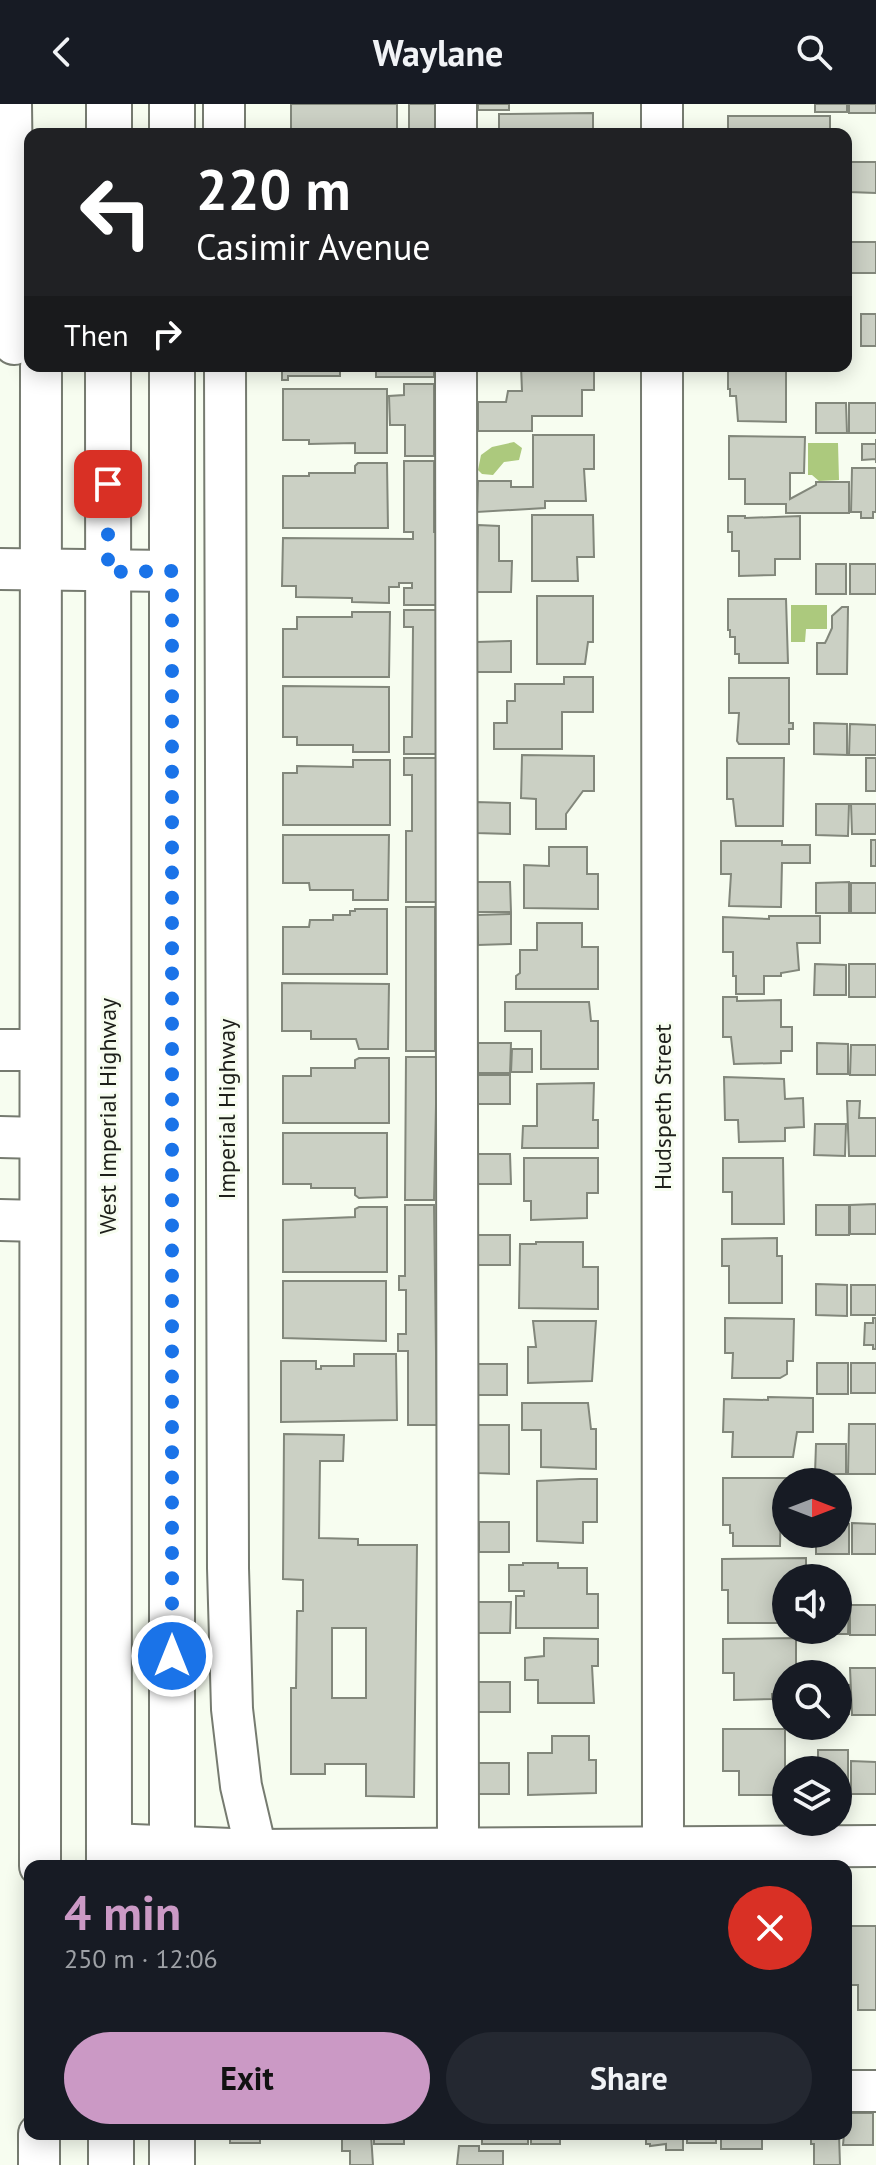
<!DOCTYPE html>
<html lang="en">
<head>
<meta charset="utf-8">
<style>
  :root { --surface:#171b24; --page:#242831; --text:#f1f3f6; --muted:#9ea1a6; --accent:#cb99c5 }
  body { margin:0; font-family:"PT Sans",sans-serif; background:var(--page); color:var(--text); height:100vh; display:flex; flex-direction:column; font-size:30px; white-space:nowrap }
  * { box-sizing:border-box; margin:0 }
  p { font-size:26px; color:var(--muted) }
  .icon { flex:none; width:44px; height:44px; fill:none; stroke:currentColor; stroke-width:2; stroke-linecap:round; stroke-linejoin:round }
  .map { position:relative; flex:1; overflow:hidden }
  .drawer { position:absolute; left:24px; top:1756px; width:828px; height:280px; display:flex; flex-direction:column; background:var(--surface); border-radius:16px; box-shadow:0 4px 20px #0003 }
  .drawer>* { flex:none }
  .guide { position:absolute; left:24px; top:24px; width:828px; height:244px; border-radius:16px; box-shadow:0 4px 20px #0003; background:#202124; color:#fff; overflow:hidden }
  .needle { width:52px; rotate:90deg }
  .fabs { position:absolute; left:772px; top:1364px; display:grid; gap:16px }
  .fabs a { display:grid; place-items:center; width:80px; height:80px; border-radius:50%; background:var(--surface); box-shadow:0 4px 20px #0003; font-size:40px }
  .pin { position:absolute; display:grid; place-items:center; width:68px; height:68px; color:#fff; margin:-34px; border-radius:16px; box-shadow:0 4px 12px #0006 }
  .me { position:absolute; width:88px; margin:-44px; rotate:0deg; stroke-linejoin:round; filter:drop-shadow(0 0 6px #0008) }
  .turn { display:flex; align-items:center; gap:28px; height:168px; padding:0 40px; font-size:36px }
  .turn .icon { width:104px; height:104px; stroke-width:2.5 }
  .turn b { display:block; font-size:56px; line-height:68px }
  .then { display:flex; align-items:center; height:76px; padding:0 40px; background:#0003; gap:16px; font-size:30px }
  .round { display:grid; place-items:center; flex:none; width:84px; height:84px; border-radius:42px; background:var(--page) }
  .overview { display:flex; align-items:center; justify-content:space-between; height:136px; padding:0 40px }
  h1 { font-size:48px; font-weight:600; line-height:60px; color:var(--accent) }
  .action { display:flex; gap:16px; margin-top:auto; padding:16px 40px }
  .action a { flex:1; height:92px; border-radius:48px; background:var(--accent); color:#111; font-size:32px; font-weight:600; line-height:92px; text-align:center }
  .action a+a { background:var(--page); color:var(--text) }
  header { display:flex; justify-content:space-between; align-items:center; height:104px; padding:0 40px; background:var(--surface); font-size:36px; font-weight:600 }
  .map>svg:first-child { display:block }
  .water { fill:#acc97d }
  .building { fill:#cbd0c4; stroke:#82877b; stroke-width:2; fill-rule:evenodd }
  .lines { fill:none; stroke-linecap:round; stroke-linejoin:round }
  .minor-casing { stroke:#767b70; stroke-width:44 }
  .major-casing { stroke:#767b70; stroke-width:48 }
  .minor { stroke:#fff; stroke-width:40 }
  .major { stroke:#fff; stroke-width:44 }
  .route { stroke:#1a73e8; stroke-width:14; stroke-dasharray:0 25.2 }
  .labels { text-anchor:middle; stroke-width:6; stroke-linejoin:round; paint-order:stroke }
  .street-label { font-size:24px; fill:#1e201b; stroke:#f7fdf0 }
</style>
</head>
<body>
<header><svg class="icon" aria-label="back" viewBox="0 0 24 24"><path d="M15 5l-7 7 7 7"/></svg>Waylane<svg class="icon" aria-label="search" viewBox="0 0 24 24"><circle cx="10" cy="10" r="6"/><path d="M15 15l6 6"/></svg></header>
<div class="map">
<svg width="876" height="2061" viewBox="0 0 876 2061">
  <rect width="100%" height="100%" fill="#f7fdf0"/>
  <g class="water">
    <path d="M514 338 522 344 519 356 504 358 493 371 482 370 478 366 481 351 492 343Z"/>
    <path d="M808 339H838L839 376 819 377 812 371H808Z"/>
    <path d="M791 501H827V525H806L805 538H791Z"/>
  </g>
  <g class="building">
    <rect x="291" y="0" width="106" height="30"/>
    <rect x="409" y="0" width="27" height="30"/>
    <rect x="478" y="0" width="31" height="6"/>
    <rect x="815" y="0" width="32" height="8"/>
    <rect x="849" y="0" width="27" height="9"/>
    <path d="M593 9V30H499V10Z"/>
    <rect x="728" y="12" width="102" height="18"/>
    <path d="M849 58H876V89L849 88Z"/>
    <rect x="850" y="138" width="26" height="31"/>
    <rect x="861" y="210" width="15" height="32"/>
    <path d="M282 262H340V272H288V276H282Z"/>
    <rect x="376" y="262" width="58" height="11"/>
    <path d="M521 262H594V286H582V312H532V327H478V298H506L508 287H522Z"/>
    <path d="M728 262H786V318L738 317 736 292H730V285H728Z"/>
    <path d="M404 280H434V352H405V321H390L389 292 404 291Z"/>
    <path d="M283 285H387V349H355V339L309 340V336H283Z"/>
    <path d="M816 299H846L847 329H816Z"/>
    <rect x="849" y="299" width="27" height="30"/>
    <path d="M533 331H594V365H584L586 397H545V404L477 408 478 377H511V383H533Z"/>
    <path d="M729 332 805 333 804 369H790V395L816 381V378H849V409H786V400H745V375H729Z"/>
    <path d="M876 335V359V355L862 356V340H876Z"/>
    <path d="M404 357H434V428H443V501H404V484H412V479H399V483H389V499L352 498V494L296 493V482H282L283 434 413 435V428H404Z"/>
    <path d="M358 359H387L388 424H283V372H309V369H355V362Z"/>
    <path d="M852 364H876V408H873V414H861V408H851Z"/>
    <path d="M532 411H593L594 453H577L578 477H532Z"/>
    <path d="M728 412H745V414L800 412V455H775V471L739 472V447H732V428H728Z"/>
    <path d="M478 421 499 422V457H512L511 488H477Z"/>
    <rect x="816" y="460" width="30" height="30"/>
    <rect x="850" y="460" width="26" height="30"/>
    <path d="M537 492H593V538H588L585 560H537Z"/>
    <path d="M728 495H786L788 559H739V550H735V533H730V526H728Z"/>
    <path d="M842 503H848L847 570H817V539H825L827 535 832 524V512Z"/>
    <path d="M404 506H444V650H404V633H412L413 523H404Z"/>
    <path d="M352 508H390L389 573H283V525H297V513H352Z"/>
    <path d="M511 537V568H477V538Z"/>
    <path d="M564 573H593V608H562V645H494V619H507V597H515V580H564Z"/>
    <path d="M729 574H789V619H793V625H789V640H739L737 637 739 609H729Z"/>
    <path d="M283 582 389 583V648H353V641H297V633H283Z"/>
    <path d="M814 619 847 620V651L814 650Z"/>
    <path d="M850 620 876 621V651H849Z"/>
    <path d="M522 651 594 652V687H583L566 710V725H536V695L521 694Z"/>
    <path d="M404 654H444V727H436V798H406V727H412V671H404Z"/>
    <path d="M727 654H784L783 722H736L733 695H727Z"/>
    <rect x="866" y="654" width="10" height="33"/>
    <path d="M353 656H390V721H283V669H297V662L353 663Z"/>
    <path d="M476 698 510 699V730L476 729Z"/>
    <path d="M816 700H849L848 732 816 731Z"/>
    <path d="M851 700H876V730H852Z"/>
    <path d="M283 731H389L388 796H353V786H310L309 779H283Z"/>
    <rect x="871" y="736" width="5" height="26"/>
    <path d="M721 737H782V741H810V759H782L781 803 729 802 731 770H721Z"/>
    <path d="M549 743H587V770H598V805L524 804V761L549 762Z"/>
    <path d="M477 778H510L511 808H477Z"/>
    <path d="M849 778V809H816V779Z"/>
    <rect x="851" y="779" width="25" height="30"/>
    <rect x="406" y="803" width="29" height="144"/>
    <path d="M355 805H387V870H283V823H309L310 816H333V811H350V807H355Z"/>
    <path d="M511 810V840L478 841 477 811Z"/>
    <path d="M769 812H820V839H797L799 866 781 869V872H764V890H736V872H733V848H723V813L769 815Z"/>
    <path d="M537 819H582V843H598V885H516V872L520 869V846H537Z"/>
    <path d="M815 860 846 861V891H814Z"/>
    <rect x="849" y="860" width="27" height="33"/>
    <path d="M282 879 389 880 388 945H359L356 935H311V927H282Z"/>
    <path d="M723 893H737V897L781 896V923H792V947H781V959L734 960 731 933H723Z"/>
    <path d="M505 898H589L591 917H598V965H541V927H505Z"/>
    <path d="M478 939H511L510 969H478Z"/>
    <path d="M817 939 848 940V970H817Z"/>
    <path d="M851 941H876V971H850Z"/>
    <path d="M512 945H532V968H511Z"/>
    <path d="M406 953H437L434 1096H405Z"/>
    <path d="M359 954H389V1019H283V972H311V964H355V956Z"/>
    <rect x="477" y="971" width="33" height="29"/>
    <path d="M724 973 784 975 785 995 803 994 804 1023 785 1024V1037L739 1038 738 1016H725Z"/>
    <path d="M594 979 593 1016H598V1044H522L523 1022H537V980Z"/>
    <path d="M847 997H860L859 1014H876V1052H849Z"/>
    <path d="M815 1020H846L845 1052 814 1051Z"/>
    <path d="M283 1029H387V1093L359 1094 355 1091V1084H311V1080H283Z"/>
    <path d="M477 1050H510L511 1080H477Z"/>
    <path d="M524 1054H598V1089H587V1114L531 1116V1097H524Z"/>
    <path d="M723 1054H783L784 1120H732V1088H723Z"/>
    <path d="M876 1100V1130H850V1101Z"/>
    <path d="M405 1101H434L437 1321H408V1247H398V1230H406V1186H399V1172H405Z"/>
    <rect x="816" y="1101" width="33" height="30"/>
    <path d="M359 1103H387V1168H283V1116L355 1113V1105Z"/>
    <rect x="478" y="1131" width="32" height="30"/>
    <path d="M777 1134V1152H782V1199H729V1162H722V1135Z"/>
    <path d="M536 1138H583V1163H598V1205L519 1204 520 1140H536Z"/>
    <path d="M283 1177H386V1237L283 1234Z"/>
    <path d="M816 1180 847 1181V1212L816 1211Z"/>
    <rect x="851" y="1181" width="25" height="30"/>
    <path d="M725 1214 794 1215 793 1257H787V1270L780 1274H732L733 1249H725Z"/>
    <path d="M873 1214H876V1245H873V1241H864L865 1219H873Z"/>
    <path d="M533 1217H596L592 1277 528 1279V1243H536Z"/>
    <path d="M354 1250H396L397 1316 281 1318V1257H316V1265H321V1262H354Z"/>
    <rect x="817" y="1259" width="31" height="31"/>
    <rect x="851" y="1259" width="25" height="30"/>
    <rect x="477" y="1260" width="30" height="31"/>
    <path d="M768 1293 813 1294V1328H797L793 1353H732L733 1328H723L724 1295 768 1296Z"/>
    <path d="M522 1299H588L591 1325H596V1365L541 1363V1326H522Z"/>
    <path d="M849 1320H876V1370H848Z"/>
    <path d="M478 1321H509V1370L478 1369Z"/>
    <path d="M284 1330 344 1331 343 1357H320L319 1434 358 1435V1441H417L414 1693 366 1692V1660H325V1670H291V1584H296L297 1507H303V1476L283 1475ZM332 1524H366V1594H332Z"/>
    <path d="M816 1340H846V1370H815Z"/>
    <path d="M723 1374H803V1378H786V1400H781L780 1442H733V1429H730V1421H723Z"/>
    <path d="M580 1375H597V1418H583V1439L537 1437V1377Z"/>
    <rect x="479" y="1418" width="30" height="30"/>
    <path d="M852 1419 876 1420V1450H852Z"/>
    <path d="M838 1420H849V1450H816V1430H838Z"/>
    <path d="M806 1454V1474H786L784 1519H728V1486H722V1455Z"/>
    <path d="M523 1459H558V1464H587V1490H598V1524H516V1492H524V1487H509V1461H523Z"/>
    <path d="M478 1498H511L510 1529H477Z"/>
    <path d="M838 1500H849L848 1530H816V1526H838Z"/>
    <rect x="850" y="1501" width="26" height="30"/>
    <path d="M544 1534 598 1535V1562H592L594 1599H538V1576H525V1554L544 1552Z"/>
    <path d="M796 1534V1570H786V1590H772V1595L734 1596V1569H723V1535Z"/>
    <path d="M850 1564H876V1611H852Z"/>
    <rect x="477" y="1578" width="33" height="30"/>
    <rect x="838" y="1581" width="11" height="29"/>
    <path d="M723 1625H785V1691H739V1667H723Z"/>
    <path d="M552 1632H589V1656H596V1689L528 1691V1649H552Z"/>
    <path d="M818 1646H848V1691H838V1666H818Z"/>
    <path d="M851 1657 876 1658V1690H851Z"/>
    <rect x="478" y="1659" width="31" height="31"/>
    <path d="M847 1822H876V1906H858V1881H847Z"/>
    <path d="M846 2009H873V2041H843Z"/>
    <rect x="230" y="2030" width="30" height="9"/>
    <path d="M342 2030H371L373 2061H350V2047H342Z"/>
    <rect x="374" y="2030" width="30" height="10"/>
    <rect x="482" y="2030" width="46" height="10"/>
    <rect x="531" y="2030" width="29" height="10"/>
    <path d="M646 2030H683V2046H666V2040L650 2042V2040H646Z"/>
    <rect x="687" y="2030" width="29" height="9"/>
    <rect x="721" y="2030" width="41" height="15"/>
    <path d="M811 2030H839L840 2061H814V2040H811Z"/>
    <path d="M459 2042H479V2047H503V2061H457Z"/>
  </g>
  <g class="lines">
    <defs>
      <g id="minor">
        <path d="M11 0 14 240"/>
        <path d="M224 0V30"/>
        <path d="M456 0V30"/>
        <path d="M662 0V30"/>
        <path d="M225 262 228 1464 232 1605 241 1682 256 1746"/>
        <path d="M456 262 458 1745"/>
        <path d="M662 262 663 1744"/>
        <path d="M0 465 172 467"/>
        <path d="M0 946H40"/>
        <path d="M0 1033 40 1034"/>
        <path d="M0 1116 40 1117"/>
        <path d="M109 1740 256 1746 876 1742"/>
        <path d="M40 1762 41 262"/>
        <path d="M846 1987H876"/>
        <path d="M39 2061V2030"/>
      </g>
      <g id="major">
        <path d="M109 0V30"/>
        <path d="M172 0V30"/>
        <path d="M108 262 109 1762"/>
        <path d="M172 1762V262"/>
        <path d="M111 2030V2061"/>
        <path d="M172 2030V2061"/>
      </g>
    </defs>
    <use href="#minor" class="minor-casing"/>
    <use href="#major" class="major-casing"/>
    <use href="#minor" class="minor"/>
    <use href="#major" class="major"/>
  </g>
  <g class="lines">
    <path class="route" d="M108 380V468L172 467V1552"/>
  </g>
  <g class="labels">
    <g class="street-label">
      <text transform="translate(663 1003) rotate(-90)" y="8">Hudspeth Street</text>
      <text transform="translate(227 1005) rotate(-90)" y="8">Imperial Highway</text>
      <text transform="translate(108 1012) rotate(-90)" y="8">West Imperial Highway</text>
    </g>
  </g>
</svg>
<div class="fabs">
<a><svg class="needle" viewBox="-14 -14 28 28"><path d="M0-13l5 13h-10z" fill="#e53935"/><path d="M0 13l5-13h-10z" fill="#9ea1a6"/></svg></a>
<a><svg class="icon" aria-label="sound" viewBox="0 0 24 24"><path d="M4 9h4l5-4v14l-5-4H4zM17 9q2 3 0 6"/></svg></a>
<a><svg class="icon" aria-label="search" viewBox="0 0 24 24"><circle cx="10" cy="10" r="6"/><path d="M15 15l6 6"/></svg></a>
<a><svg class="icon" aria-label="layers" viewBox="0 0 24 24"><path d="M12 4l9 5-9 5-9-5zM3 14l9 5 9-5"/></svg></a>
</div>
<div class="pin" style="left:108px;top:380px;background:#d93025"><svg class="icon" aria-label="arrive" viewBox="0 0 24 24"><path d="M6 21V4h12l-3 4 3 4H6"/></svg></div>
<svg class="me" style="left:172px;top:1552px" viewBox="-20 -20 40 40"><circle r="17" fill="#1a73e8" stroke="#fff" stroke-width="3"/><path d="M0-11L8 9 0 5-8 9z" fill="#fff"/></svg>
<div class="guide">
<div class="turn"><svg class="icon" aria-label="left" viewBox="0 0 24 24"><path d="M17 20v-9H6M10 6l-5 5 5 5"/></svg><div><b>220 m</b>Casimir Avenue</div></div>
<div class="then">Then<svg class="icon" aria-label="right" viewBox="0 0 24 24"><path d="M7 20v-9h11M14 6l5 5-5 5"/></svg></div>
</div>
<section class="drawer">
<div class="overview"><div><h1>4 min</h1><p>250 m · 12:06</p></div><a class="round" style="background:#d93025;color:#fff"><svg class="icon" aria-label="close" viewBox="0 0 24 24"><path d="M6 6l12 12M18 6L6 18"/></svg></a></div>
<div class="action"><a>Exit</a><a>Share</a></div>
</section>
</div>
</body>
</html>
